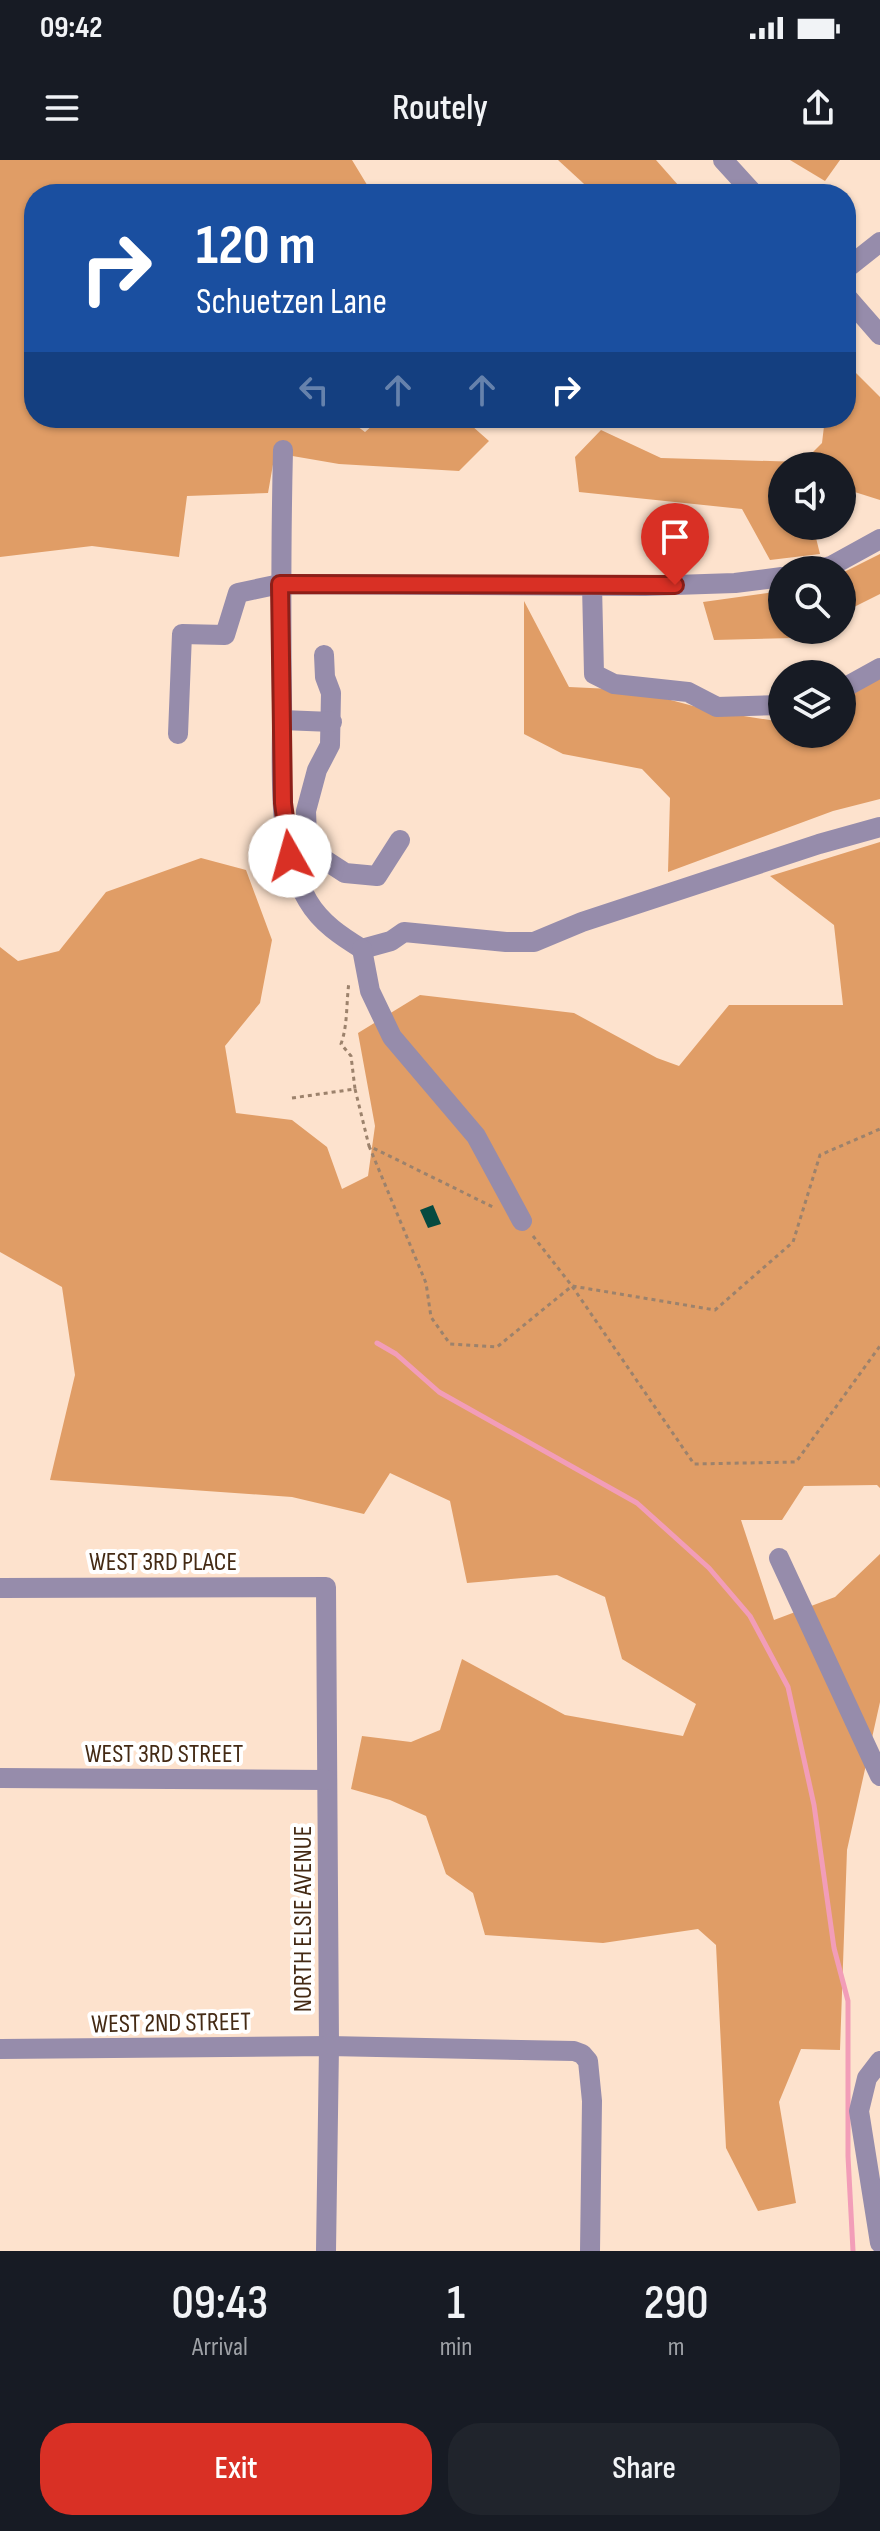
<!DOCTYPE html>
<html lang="en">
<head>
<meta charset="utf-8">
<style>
  :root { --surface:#171b24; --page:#20242c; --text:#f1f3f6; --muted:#9ea1a6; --accent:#d93025 }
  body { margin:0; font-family:"Sofia Sans Condensed",sans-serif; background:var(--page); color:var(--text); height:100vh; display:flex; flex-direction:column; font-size:30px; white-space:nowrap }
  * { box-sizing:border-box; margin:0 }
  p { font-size:26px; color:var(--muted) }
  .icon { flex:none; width:44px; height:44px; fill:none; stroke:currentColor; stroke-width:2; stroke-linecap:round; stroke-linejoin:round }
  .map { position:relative; height:2091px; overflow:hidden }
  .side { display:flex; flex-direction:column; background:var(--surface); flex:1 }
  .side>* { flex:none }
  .top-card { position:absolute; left:24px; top:24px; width:832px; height:244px; border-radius:32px; box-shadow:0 2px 6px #0004; background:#1a4fa0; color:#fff; overflow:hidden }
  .fabs { position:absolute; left:768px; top:292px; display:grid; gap:16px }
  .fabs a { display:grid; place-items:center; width:88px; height:88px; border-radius:50%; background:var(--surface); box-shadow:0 2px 6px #0004; font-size:40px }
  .pin { position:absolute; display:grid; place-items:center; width:68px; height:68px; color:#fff; margin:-82px -34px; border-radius:50% 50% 50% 0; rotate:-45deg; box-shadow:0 0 8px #0007 }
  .pin .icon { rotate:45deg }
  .me { position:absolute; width:88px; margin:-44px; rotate:353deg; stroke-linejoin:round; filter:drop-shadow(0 0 6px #0008) }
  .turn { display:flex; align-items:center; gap:28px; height:168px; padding:0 40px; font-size:36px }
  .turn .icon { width:104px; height:104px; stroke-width:2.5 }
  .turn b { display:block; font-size:56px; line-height:68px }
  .lanes { display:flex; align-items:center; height:76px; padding:0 40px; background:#0003; justify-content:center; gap:40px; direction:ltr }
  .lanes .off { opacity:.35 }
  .eta { display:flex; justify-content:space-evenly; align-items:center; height:136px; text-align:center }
  .eta b { font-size:48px; font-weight:600; line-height:56px }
  .button { display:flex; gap:16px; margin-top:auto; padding:16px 40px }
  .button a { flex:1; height:92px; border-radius:32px; background:var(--accent); color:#fff; font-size:32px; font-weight:600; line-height:92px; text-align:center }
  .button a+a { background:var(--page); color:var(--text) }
  .status { display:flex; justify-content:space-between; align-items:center; height:56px; padding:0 40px; background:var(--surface); direction:ltr }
  .status svg { height:22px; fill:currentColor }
  header { display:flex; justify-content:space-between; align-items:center; height:104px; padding:0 40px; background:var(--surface); font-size:36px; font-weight:600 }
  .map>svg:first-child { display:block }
  .forest { fill:#e09d66 }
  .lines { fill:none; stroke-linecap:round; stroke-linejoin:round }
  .stream { stroke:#f29db8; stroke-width:5 }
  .building { fill:#064a40 }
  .path { stroke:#9c826c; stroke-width:3; stroke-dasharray:4 4; stroke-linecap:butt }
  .minor { stroke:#968cab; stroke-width:20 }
  .route-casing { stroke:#8d1f18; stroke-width:20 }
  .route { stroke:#d93025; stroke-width:14 }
  .labels { text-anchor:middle; stroke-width:8; stroke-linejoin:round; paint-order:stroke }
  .street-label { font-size:26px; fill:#442a14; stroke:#fff }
</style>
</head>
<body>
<div class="status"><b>09:42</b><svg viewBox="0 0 49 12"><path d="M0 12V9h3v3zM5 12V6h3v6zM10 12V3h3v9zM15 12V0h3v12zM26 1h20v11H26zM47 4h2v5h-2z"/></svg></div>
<header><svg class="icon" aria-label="menu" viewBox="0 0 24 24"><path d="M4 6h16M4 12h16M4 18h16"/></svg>Routely<svg class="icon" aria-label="share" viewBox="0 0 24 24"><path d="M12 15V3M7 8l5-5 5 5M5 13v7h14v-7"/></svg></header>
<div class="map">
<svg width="880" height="2091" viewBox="0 0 880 2091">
  <rect width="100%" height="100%" fill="#fde2cd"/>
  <g class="forest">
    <path d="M0 0H352L372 33 34 34V258H346L365 272 381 258H463L489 281 459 311 339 304 275 293 268 333 187 336 179 397 92 386 0 397Z"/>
    <path d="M558 0H656L686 34H595Z"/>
    <path d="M790 0H840L825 21Z"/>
    <path d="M846 203 880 237V340L842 328V306H782V366H813L820 394 770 400 742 349 579 332 575 297 601 270 661 298 803 302 822 283 825 258H846Z"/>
    <path d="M880 394V434L842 453V413Z"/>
    <path d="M782 431V470H808L793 478 714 480 703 442Z"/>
    <path d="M524 441 569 527 633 530 712 551 782 562V574H842V536L880 514V639L833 651 668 712 670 638 642 609 563 594 524 574Z"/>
    <path d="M880 682V1328L877 1325 804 1326 782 1360H741L774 1460 835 1437 880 1394V1542L847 1690 840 1890 801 1889 779 1942 796 2043 758 2051 726 1988 716 1785 698 1769 603 1783 485 1775 473 1733 446 1714 426 1656 390 1640 351 1629 362 1576 411 1582 440 1570 462 1499 565 1555 683 1576 696 1544 622 1499 605 1437 557 1415 467 1423 450 1341 390 1313 364 1354 292 1337 50 1320 75 1215 62 1127 0 1092V787L18 801 59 791 106 732 201 698 246 710 272 780 260 843 225 886 236 953 292 960 327 987 342 1029 368 1016 375 966 358 873 420 835 574 853 657 898 679 906 729 845H843L834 765 770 716Z"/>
  </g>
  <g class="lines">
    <path class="stream" d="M377 1183 396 1194 439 1232 637 1343 709 1408 750 1456 788 1527 814 1645 834 1788 848 1841V1996L853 2091"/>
  </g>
  <path class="building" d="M433 1045 441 1064 428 1068 420 1050Z"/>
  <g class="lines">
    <g class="path">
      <path d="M355 929 369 986 495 1048"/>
      <path d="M292 938 355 929 351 896 341 884C348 864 346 844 349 822"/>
      <path d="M369 986 426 1123 431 1157 450 1184 497 1187 572 1126 694 1304 796 1302 880 1186"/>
      <path d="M533 1076 572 1126 715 1150 793 1082 820 995 880 969"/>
    </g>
    <g class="minor">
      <path d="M723 0 754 34"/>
      <path d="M846 109 880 82"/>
      <path d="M846 136 880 175"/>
      <path d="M283 290C281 374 281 458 282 542 283 606 274 683 308 741 321 763 341 776 362 789L391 781 404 772 506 782H534L582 762 819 684 880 667"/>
      <path d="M816 410 831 406 880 379"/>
      <path d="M592 425 594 514 614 524 688 532 717 547 782 545"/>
      <path d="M324 495 325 517 331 533 330 585 317 610 306 651 307 677 325 700 345 713 377 716 400 680"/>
      <path d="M842 529 880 508"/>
      <path d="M282 560 332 562"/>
      <path d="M178 574 182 474 225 475 238 433 280 424 645 426 735 423 782 417"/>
      <path d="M362 789 370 831 392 877 476 976 522 1061"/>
      <path d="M779 1398 880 1616"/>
      <path d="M0 1428 326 1427 329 1886 326 2091"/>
      <path d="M0 1618 327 1620"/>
      <path d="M0 1889 329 1886 574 1891 582 1894 588 1901 592 1941 590 2091"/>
      <path d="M880 1901 867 1918 859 1951 880 2083"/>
    </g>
  </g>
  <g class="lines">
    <defs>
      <path id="route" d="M290 696 283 643 280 424 675 425"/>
    </defs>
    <use href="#route" class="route-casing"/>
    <use href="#route" class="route"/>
  </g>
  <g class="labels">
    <g class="street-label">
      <text x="163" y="1410">WEST 3RD PLACE</text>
      <text x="164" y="1602">WEST 3RD STREET</text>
      <text transform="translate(302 1759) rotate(-90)" y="9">NORTH ELSIE AVENUE</text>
      <text transform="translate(171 1862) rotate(-1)" y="9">WEST 2ND STREET</text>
    </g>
  </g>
</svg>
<div class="fabs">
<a><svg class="icon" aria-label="sound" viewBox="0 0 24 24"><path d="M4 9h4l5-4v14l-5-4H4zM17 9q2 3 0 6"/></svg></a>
<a><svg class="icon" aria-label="search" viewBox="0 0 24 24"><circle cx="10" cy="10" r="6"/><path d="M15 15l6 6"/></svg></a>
<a><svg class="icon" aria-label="layers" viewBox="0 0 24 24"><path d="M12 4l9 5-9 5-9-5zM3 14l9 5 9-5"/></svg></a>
</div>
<div class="pin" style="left:675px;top:425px;background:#d93025"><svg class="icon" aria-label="arrive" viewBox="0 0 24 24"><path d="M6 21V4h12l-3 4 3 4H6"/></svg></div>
<svg class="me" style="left:290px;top:696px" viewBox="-20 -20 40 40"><circle r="19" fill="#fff"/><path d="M0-13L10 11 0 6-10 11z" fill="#d93025"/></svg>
<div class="top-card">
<div class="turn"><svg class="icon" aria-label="right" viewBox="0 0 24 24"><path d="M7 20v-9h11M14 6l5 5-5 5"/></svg><div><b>120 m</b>Schuetzen Lane</div></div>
<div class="lanes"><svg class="icon off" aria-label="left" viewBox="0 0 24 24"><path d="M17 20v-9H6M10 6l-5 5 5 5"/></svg><svg class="icon off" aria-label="ahead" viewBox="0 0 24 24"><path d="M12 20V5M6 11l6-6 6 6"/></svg><svg class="icon off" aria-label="ahead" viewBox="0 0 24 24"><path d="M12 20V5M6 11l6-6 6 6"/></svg><svg class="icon" aria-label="right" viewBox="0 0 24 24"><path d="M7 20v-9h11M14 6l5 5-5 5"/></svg></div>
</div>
</div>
<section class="side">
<div class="eta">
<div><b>09:43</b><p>Arrival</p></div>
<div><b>1</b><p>min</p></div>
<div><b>290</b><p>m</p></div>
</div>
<div class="button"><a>Exit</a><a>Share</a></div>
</section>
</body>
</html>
